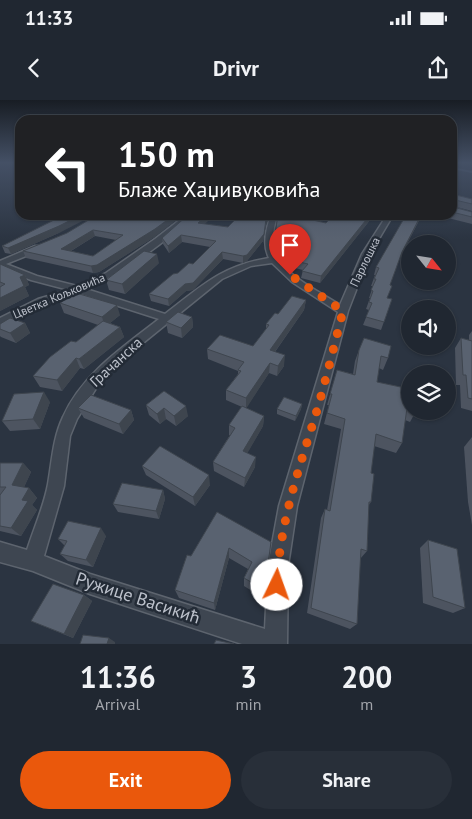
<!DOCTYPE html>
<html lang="en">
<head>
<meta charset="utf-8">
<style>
  :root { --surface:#202731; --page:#282f39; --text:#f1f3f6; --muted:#a2a5ab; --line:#3d444d; --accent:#ea580c }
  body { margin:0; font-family:"PT Sans",sans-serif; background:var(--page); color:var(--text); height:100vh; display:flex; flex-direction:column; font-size:19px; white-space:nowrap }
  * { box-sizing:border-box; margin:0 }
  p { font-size:16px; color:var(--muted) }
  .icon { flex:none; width:28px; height:28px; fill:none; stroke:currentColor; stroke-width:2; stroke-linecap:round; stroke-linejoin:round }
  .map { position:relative; height:544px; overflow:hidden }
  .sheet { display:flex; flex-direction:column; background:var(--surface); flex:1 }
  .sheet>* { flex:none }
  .guide { position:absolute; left:15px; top:15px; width:442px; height:105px; border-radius:15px; box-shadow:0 1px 4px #0004,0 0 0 1px var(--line); background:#202124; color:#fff; overflow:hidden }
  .needle { width:32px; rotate:120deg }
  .tools { position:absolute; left:401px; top:135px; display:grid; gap:10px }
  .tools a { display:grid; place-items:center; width:55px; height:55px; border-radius:50%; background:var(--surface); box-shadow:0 1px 4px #0004,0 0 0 1px var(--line); font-size:25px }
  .pin { position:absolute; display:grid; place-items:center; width:42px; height:42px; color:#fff; margin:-51px -21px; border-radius:50% 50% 50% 0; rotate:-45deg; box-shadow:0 0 5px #0007 }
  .pin .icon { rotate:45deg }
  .me { position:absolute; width:55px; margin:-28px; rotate:3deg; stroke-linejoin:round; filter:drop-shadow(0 0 4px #0008) }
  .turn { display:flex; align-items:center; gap:18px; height:105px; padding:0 20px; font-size:22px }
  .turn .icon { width:65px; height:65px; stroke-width:2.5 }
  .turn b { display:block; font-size:35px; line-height:42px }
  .eta { display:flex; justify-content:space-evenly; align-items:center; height:85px; text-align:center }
  .eta b { font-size:30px; font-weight:600; line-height:35px }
  .button { display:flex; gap:10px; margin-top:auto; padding:10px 20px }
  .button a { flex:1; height:58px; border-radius:30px; background:var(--accent); color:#fff; font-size:20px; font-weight:600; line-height:58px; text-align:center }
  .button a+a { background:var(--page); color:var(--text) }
  .status { display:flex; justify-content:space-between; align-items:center; height:35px; padding:0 25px; background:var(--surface); direction:ltr }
  .status svg { height:14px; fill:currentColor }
  header { display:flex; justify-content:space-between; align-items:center; height:65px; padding:0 20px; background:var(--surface); font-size:22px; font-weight:600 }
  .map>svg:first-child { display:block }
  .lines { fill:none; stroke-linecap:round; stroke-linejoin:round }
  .stream { stroke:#445469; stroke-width:2 }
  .street-casing { stroke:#5d646e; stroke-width:3 }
  .street { fill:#3e4651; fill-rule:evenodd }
  .wall { fill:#4d5460; fill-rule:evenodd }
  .shaded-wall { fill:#3e454e }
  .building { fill:#596270; stroke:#3e454e; fill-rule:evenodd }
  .route { stroke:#ea580c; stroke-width:9; stroke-dasharray:0 16.2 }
  .labels { text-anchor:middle; stroke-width:5; stroke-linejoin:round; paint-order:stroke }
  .far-street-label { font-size:12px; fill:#bcc1cb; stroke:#232b36 }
  .street-label { font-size:15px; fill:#bcc1cb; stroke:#232b36 }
  .near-street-label { font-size:18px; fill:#bcc1cb; stroke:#232b36 }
</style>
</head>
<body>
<div class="status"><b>11:33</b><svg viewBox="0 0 49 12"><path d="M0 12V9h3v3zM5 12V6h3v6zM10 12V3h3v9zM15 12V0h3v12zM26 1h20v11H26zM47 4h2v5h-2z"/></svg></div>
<header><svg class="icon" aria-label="back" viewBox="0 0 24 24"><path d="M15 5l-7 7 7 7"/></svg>Drivr<svg class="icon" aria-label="share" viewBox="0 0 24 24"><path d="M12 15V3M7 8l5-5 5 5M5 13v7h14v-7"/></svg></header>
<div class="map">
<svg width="472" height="544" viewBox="0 0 472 544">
  <rect width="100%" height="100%" fill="#2b3441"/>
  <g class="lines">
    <path class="stream" d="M452 68 472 72"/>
    <defs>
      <path id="street" d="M186 115H193C165 144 123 172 86 189L165 214C202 186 221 166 269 158 262 144 266 129 271 115H277C274 127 270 142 275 154 284 175 322 193 340 205L362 154 387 115H393L370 154 348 211 297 406 288 466 287 544H242L90 494 33 471 0 462V442L27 450C34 428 44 406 48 384 52 361 53 338 63 317 82 274 123 247 159 219L78 193 46 203 0 225V218L38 199 69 190 31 180 0 168V161L35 146H41V150L6 164 37 176 77 186 106 173 155 139ZM272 163 292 182 338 212 279 406 268 466 265 529 90 474 44 456 64 386 70 336 77 319 100 282 122 260 222 179 251 166Z"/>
    </defs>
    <use href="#street" class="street-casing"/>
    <use href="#street" class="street"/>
  </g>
  <g class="wall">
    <path d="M452 94 472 99V111L453 106 472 112V124L436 115H452Z"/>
    <path d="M97 115 156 136 99 172 93 173 26 158 23 151 67 133ZM95 136 116 140 93 156 71 151Z"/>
    <path d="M278 115H308L304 118 326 123 348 120 353 115H374L320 183 301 178 303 170 291 167V160L295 156 286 154 287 147 289 145 275 141Z"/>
    <path d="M422 115 399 159 390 185 387 198 392 199 381 230 363 225 369 210 366 209 370 198H369L373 186H371L375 175H374L376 167Z"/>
    <path d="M205 124 228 127 266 125 263 141 247 161 243 163 223 159 193 190 186 191 169 206 151 201 149 194 193 164 210 147 182 142 169 153 163 144 162 138Z"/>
    <path d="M61 132 11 154 5 153 2 146Z"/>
    <path d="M159 163 125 194 109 190 106 180Z"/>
    <path d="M0 164 25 175 29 185 25 187 29 196 0 211Z"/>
    <path d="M306 200 304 210 275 252 284 266 277 276 269 273 246 308 264 316 263 326 247 353 255 367 244 387 214 371 213 362 230 335H229V325L242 307 226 300V290L238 274V271L208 259 207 249 253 246 266 229V224L278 214Z"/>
    <path d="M60 203 120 215 110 223 120 227 124 237 84 269 80 268 62 291 40 287 33 276 98 225 64 213Z"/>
    <path d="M192 217 193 227 182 238 168 233 166 222Z"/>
    <path d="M25 223 30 233 16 243 1 237 0 236V224Z"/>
    <path d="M472 231V311L461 308 460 285H456L455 248 461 238 469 240V235Z"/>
    <path d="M359 250 388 258 383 270 379 268 377 282 410 289V311H416L410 322 405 320 402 343 396 353 374 346 371 373V402L368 406 367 451 360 459 357 524 350 529 307 513 321 418 325 409 327 410 341 329 324 324 329 305H327L337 270 353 274 355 261Z"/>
    <path d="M164 291 188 316 176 326 166 319 160 324 149 315 146 305Z"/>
    <path d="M50 302 40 329 10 331 2 321Z"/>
    <path d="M302 304 301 309 295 321 277 314V309Z"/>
    <path d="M78 308 131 310 134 320 123 334 84 318Z"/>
    <path d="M472 337V425L468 402 464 347Z"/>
    <path d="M0 363H23L31 372 24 387 29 388 37 398 32 405 37 410 21 436 0 431Z"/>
    <path d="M142 366 210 385 195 406 146 375Z"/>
    <path d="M163 390 165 399 159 419 118 412 113 404Z"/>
    <path d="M217 412 266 473 257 494 244 486V478L248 469 229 458 215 510 179 498 175 490 191 456Z"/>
    <path d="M106 436 93 467 68 461 60 454 65 446 58 439Z"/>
    <path d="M428 440 465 508 453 513 423 503 420 448Z"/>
    <path d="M84 495 92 501 73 538 31 521Z"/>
  </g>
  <g class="shaded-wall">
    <path d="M81 115H94L61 132 11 154 8 148Z"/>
    <path d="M174 115H183L156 136 99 172 93 173 91 166Z"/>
    <path d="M208 115H215L199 129 198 123Z"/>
    <path d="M268 115H270L266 125 263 141 247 161 243 163V156Z"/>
    <path d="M302 115H308L298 123 299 117Z"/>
    <path d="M370 115H374L320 183 321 176Z"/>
    <path d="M421 115H422L399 159 402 152Z"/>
    <path d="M93 130 95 136 64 155 61 149Z"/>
    <path d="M181 135 182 142 169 153 168 146Z"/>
    <path d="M222 152 223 159 193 190 186 191 169 206 168 199Z"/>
    <path d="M157 154 159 163 125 194 122 184Z"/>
    <path d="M25 175 29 185 25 187 29 196 0 211V198L20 177Z"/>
    <path d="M306 200 304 210 269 260 270 250Z"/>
    <path d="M117 205 120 215 105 227 102 217Z"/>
    <path d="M192 217 193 227 182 238 181 228Z"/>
    <path d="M25 223 30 233 16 243 10 233Z"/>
    <path d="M120 227 124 237 84 269 79 259Z"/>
    <path d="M285 255 284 266 277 276 278 266Z"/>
    <path d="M76 258 80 268 62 291 57 280Z"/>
    <path d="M270 263 269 273 246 309V298Z"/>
    <path d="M44 292 50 302 40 329 33 319Z"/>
    <path d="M302 304 301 309 295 321 296 316Z"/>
    <path d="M186 306 188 316 176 326 174 316Z"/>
    <path d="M164 308 166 319 160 324 157 314Z"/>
    <path d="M131 310 134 320 123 334 119 324Z"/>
    <path d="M264 316 263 326 243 361V351Z"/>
    <path d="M256 357 255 367 244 387 245 378Z"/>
    <path d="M23 363 31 372 21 394 12 385Z"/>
    <path d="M209 375 210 385 195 406 193 397Z"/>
    <path d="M29 388 37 398 32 405 37 410 21 436 11 428 22 400Z"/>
    <path d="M163 390 165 399 159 419 156 411Z"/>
    <path d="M101 428 106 436 93 467 86 460Z"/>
    <path d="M229 448V458L215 510 214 503Z"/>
    <path d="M268 464 266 473 257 494 258 486Z"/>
    <path d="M84 495 92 501 73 538 64 534Z"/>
    <path d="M109 538 115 542V544H107Z"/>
  </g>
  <g class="building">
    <path d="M452 94 472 99V104L455 100 453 102V107L472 112V117L452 112Z"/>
    <path d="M64 115H81L59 126 8 148 2 146Z"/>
    <path d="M97 115H174L155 129 97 165 91 166 23 151 67 133ZM93 130 123 135 93 156 61 149Z"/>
    <path d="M188 115H208L198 123 228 127 240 115H268L266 119 264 134 247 155 243 156 222 152 193 183 185 184 168 199 149 194 173 174 178 173 189 163 193 164 216 141 181 135 168 146 162 138Z"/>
    <path d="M278 115H302L299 117 326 123 332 117 348 120 353 115H370L321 176 302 171 308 164 291 160 301 151 287 147 295 140 275 135Z"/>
    <path d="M406 115H421L402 152 390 185 392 186 387 198 392 199 384 222 366 217 372 203 369 202 373 191 371 190 376 179H374L379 168 376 167Z"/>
    <path d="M144 151 157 154 122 184 106 180Z"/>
    <path d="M0 164 25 175 20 177 24 186 0 198V187L5 184 0 182Z"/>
    <path d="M76 193 117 205 102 217 60 203Z"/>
    <path d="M292 196 306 200 270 250 285 255 278 266 270 263 246 298 226 290 241 271 238 270 244 262 207 249 220 235 253 246 269 225 266 224 275 213 278 214Z"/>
    <path d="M178 212 192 217 181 228 166 222Z"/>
    <path d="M10 218 25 223 10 233 0 229V224Z"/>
    <path d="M103 221 120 227 79 259 76 258 57 280 33 276 50 257 71 241 76 242Z"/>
    <path d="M364 238 391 246 388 258 381 256 377 282 410 289V309L407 308 402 343 376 334 371 373 374 374 371 402H369L367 451 361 449 357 524 311 508 325 409 330 411 345 319 327 313 332 294H330L337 270 355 275 359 250Z"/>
    <path d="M461 238 472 241V299L468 298 466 275H463Z"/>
    <path d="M164 291 186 306 174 316 164 308 157 314 146 305Z"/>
    <path d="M44 292 33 319 2 321 14 294Z"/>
    <path d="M91 295 131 310 119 324 78 308Z"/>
    <path d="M284 297 302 304 296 316 277 309Z"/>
    <path d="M242 306 264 316 243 351 256 357 245 378 213 362 235 328 229 325Z"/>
    <path d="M160 346 209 375 193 397 142 366Z"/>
    <path d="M0 363H23L12 385 29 388 22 400 28 401 11 428 0 426V395L6 387H0Z"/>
    <path d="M122 383 163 390 156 411 113 404Z"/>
    <path d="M217 412 271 442 268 464 258 486 244 478 252 462 229 448 214 503 175 490 187 455 191 456Z"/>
    <path d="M68 421 101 428 86 460 60 454 67 441 58 439Z"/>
    <path d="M428 440 457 449 465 508 433 497Z"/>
    <path d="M53 484 84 495 64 534 31 521Z"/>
    <path d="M83 535 109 538 107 544H80Z"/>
    <path d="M216 540 234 544H214Z"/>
  </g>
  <linearGradient id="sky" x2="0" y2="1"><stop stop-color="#181d24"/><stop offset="0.45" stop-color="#445065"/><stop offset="1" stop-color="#445065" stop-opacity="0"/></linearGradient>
  <rect width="472" height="139" fill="url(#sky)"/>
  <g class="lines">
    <path class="route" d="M277 485C279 424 300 366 318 307 327 275 335 243 343 211L290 175"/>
  </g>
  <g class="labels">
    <g class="far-street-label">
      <text transform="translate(365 162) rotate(-64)" y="4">Парлошка</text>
      <text transform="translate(59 196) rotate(-23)" y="4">Цветка Кољковића</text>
    </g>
    <g class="street-label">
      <text transform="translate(116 262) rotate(-43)" y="5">Грачанска</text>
    </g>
    <g class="near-street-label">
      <text transform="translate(138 498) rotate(18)" y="6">Ружице Васикић</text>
    </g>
  </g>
</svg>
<div class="tools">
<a><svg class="needle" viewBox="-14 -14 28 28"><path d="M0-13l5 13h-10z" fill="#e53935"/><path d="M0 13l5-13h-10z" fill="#a2a5ab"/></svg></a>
<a><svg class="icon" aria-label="sound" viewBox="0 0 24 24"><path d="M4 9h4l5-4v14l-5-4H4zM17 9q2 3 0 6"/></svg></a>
<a><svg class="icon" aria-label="layers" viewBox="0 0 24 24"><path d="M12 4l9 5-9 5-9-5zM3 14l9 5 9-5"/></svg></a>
</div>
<div class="pin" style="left:290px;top:175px;background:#d93025"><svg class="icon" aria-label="arrive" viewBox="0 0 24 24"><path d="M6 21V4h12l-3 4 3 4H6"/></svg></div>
<svg class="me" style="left:277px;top:485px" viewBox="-20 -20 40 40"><circle r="19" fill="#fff"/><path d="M0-13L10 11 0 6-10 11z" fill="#ea580c"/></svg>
<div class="guide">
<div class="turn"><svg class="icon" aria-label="left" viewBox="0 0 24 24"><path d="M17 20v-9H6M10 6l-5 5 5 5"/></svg><div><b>150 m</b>Блаже Хаџивуковића</div></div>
</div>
</div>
<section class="sheet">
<div class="eta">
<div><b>11:36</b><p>Arrival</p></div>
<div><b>3</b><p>min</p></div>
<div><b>200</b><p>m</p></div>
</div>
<div class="button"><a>Exit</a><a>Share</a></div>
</section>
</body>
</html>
